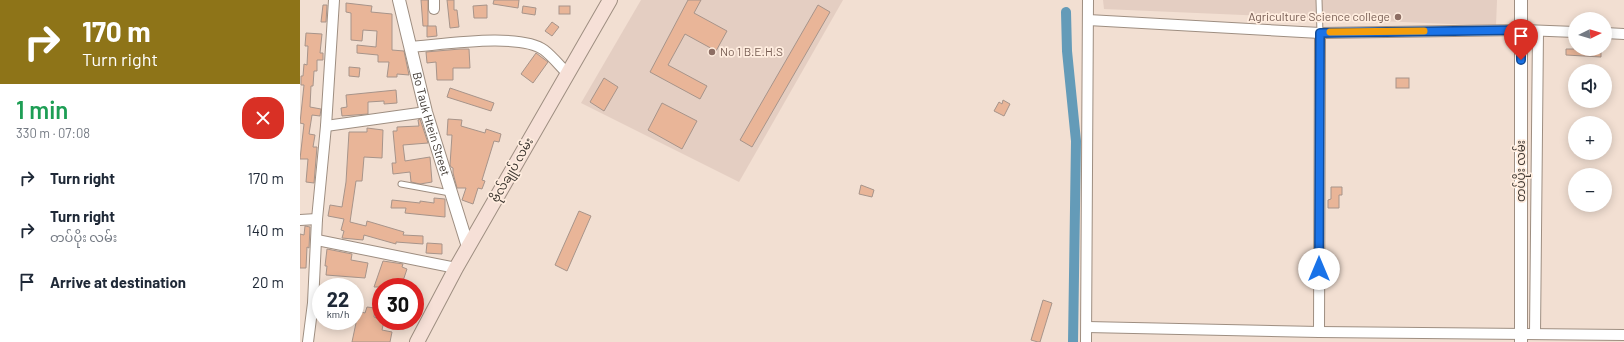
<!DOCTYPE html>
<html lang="en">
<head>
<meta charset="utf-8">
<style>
  :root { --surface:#fff; --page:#f2f2f3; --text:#1f2937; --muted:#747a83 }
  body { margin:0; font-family:Barlow,"Noto Sans Myanmar",sans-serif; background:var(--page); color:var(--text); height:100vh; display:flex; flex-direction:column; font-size:15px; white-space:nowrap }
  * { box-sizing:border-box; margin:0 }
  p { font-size:13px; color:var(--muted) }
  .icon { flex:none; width:22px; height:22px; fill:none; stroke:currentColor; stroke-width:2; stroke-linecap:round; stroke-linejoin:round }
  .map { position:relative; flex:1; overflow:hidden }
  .panel { display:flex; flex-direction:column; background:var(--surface); width:300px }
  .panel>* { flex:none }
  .banner { background:#8e7418; color:#fff; overflow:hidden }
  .needle { width:26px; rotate:85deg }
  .controls { position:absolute; left:1268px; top:12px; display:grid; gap:8px }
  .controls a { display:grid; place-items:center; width:44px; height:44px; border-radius:50%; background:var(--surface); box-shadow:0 2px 10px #0003; font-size:20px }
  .speed { position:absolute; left:12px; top:278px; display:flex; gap:8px; font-size:20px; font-weight:700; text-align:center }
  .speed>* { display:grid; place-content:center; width:52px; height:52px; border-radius:50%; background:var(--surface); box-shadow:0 2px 10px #0003; line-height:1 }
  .speed small { font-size:10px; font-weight:400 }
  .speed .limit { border:6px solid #d22; background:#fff; color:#111 }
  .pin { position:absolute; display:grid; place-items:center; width:34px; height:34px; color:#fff; margin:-41px -17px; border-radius:50% 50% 50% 0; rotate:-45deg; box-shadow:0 0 4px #0007 }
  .pin .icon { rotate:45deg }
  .me { position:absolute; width:44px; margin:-22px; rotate:0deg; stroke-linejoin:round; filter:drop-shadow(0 0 3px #0008) }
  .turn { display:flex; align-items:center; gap:14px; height:84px; padding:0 16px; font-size:18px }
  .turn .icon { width:52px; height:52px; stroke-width:2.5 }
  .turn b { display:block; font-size:28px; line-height:34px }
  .round { display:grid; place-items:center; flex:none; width:42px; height:42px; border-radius:16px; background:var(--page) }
  .summary { display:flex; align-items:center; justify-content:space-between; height:68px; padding:0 16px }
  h1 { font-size:24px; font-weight:600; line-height:30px; color:#1e9e55 }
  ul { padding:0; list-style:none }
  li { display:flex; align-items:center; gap:12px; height:52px; padding:0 16px }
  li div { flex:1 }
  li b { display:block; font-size:15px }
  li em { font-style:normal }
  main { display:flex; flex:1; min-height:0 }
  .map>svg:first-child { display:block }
  .education { fill:#e4cec2 }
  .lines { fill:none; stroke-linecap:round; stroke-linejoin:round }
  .canal { stroke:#649bb8; stroke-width:10 }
  .building { fill:#e9b598; stroke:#a7948a }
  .service-casing { stroke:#9e8e81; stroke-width:7 }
  .minor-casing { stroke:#9e8e81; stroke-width:12 }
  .tertiary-casing { stroke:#9e8e81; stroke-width:14 }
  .secondary-casing { stroke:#9e8e81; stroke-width:16 }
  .service { stroke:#fff; stroke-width:5 }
  .minor { stroke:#fff; stroke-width:10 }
  .tertiary { stroke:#fff; stroke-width:12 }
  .secondary { stroke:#f6e0d7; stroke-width:14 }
  .route-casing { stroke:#114b97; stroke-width:10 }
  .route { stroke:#1a73e8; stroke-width:7 }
  .slow { stroke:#f59e0b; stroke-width:7 }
  .education-dot { fill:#8d6e63; stroke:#ffeddf; stroke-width:1.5 }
  .labels { text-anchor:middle; stroke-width:3.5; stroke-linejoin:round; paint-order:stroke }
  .education-label { font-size:12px; fill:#785e54; stroke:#ffeddf; text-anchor:end }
  .street-label { font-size:12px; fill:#403933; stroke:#ffeddf }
</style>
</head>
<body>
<main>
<section class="panel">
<div class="banner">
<div class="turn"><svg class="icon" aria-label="right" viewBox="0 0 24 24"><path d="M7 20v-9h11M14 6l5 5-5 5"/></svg><div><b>170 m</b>Turn right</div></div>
</div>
<div class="summary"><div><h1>1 min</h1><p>330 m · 07:08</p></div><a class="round" style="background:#d93025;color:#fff"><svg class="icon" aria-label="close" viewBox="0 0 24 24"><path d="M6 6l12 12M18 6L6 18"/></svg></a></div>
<ul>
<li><svg class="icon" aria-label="right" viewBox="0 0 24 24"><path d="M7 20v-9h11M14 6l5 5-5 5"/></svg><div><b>Turn right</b></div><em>170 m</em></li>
<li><svg class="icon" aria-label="right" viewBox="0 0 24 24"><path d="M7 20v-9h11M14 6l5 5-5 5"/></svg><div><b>Turn right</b><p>တပ်ပိုး လမ်း</p></div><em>140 m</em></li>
<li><svg class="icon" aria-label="arrive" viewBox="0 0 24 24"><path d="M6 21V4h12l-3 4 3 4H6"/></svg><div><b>Arrive at destination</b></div><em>20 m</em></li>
</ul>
</section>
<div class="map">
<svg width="1324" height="342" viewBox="0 0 1324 342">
  <rect width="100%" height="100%" fill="#f2dfd2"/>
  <g class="education">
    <path d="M341 0H543L439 182 281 103Z"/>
    <path d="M803 0H1197L1196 26 804 9Z"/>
  </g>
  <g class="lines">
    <path class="canal" d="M766 12 767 51 776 141 773 342"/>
  </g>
  <g class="building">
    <path d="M121 0H128V26H123Z"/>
    <path d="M147 0H154V10H157L159 27 150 28Z"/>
    <path d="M194 0H219L218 8 193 4Z"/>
    <path d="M388 0H401L394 13 427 31 416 51 385 34 368 65 407 86 400 99 350 72Z"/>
    <path d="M46 3 72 6 71 12 92 14V50L104 51 109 75 97 74V77H87L89 62H78V55L57 53V45L76 47 77 31 63 30 62 41 51 40V13L46 12Z"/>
    <path d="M23 5H27L26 22H21Z"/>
    <path d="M187 5V18H174L173 6Z"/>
    <path d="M518 5 530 12 452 147 440 140Z"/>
    <path d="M223 6 236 8 235 15 222 13Z"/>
    <rect x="259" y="6" width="11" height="8"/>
    <path d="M252 22 259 27 252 36 245 31Z"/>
    <path d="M127 26H136L137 36 127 37Z"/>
    <path d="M6 33 22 34 20 53H23V60H17V71H14L13 86H11L10 107 21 109 20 116 12 115 9 134 15 135 13 147H17L14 183 6 182 8 159H0L4 124 0 123 4 85H1V76H3L4 64 7 65 8 46H5Z"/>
    <path d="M160 49H169L170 68H153V80H137L136 62 127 63 126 52Z"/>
    <path d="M1266 49H1301V57L1266 55Z"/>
    <path d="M236 53 248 62 233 83 221 74Z"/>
    <path d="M49 67 60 68 59 77 49 76Z"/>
    <path d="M304 78 318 87 304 111 290 102Z"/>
    <rect x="1096" y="78" width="13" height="10"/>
    <path d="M150 88 194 103 191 111 147 97Z"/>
    <path d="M96 90 97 103 84 104V101L68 102V114L42 116 41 108 47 107 46 95Z"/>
    <path d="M703 100 710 104 704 116 694 111 699 102 702 104Z"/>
    <path d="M362 103 397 121 382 149 348 130Z"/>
    <path d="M120 119 128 143 103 145 105 161 130 157 132 182 120 184 111 182 110 172 93 174 92 163H96L93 131H97V127L119 126 118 120Z"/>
    <path d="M148 119 162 120 161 126 185 133 186 129 201 134 199 142 194 141 182 180 185 181 182 189 178 188 173 204 162 200 166 188H157L153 173V168L151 167 150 165 152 135H147Z"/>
    <path d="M67 128 83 130 82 158 64 157 62 181H56L50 222 66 226 67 221 104 232 103 235 123 236V244L96 242V244L64 235 63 240 42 238 44 231 41 230 44 219 28 216 30 205 42 207 46 182 49 132H67Z"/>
    <path d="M561 185 574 190 572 197 559 194Z"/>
    <path d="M1031 187H1042V195H1039V208H1028V200L1031 199Z"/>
    <path d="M134 198 145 199V217L105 213 106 208H91L92 200 120 203V201L134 203Z"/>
    <path d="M279 211 291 216 267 271 255 265Z"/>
    <path d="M5 226 10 227 9 248 7 247 6 268H0V234L4 235Z"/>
    <path d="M127 243 142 244V254L126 253Z"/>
    <path d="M27 249 52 254 51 260 68 263 65 278 26 275 27 266H25Z"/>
    <path d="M83 261 103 264 102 267 107 269 101 287H74Z"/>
    <path d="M743 300 752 303 740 342H738L731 340Z"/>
    <path d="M67 307 75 308 74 317 84 321 82 330 92 332 90 342H52L56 323 55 315H57L58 311 65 313Z"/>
  </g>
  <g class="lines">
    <defs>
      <g id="service">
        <path d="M1019 0 1020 33"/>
        <path d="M101 184 150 193"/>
      </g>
      <g id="minor">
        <path d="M134 0V9"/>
        <path d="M788 20 1020 33 1221 30 1275 32"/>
        <path d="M1305 33 1324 34"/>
        <path d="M110 47C140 45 220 32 244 50 252 56 260 66 268 74"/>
        <path d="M26 126 126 112"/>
        <path d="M0 220 17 219"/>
        <path d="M17 240 156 268"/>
        <path d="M787 327 1019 332 1324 335"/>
        <path d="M1019 332 1020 33"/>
        <path d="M1235 334 1238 31"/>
        <path d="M8 342 13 303 17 219 26 126 34 0"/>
        <path d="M786 342 788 0"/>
      </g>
      <g id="tertiary">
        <path id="s1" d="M99 0 126 112 168 247"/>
        <path d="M1221 342V0"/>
      </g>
      <path id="secondary" d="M117 342 156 268 310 0"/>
    </defs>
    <use href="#service" class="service-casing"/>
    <use href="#minor" class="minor-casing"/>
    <use href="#tertiary" class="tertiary-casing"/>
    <use href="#secondary" class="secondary-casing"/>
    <use href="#service" class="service"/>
    <use href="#minor" class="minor"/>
    <use href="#tertiary" class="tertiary"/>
    <use href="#secondary" class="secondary"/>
  </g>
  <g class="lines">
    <defs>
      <path id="route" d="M1019 269 1020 33 1221 30V60"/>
    </defs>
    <use href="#route" class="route-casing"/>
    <use href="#route" class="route"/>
    <path class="slow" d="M1030 32 1124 31"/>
  </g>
  <g class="education-dot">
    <circle cx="1098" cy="17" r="4"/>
    <circle cx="412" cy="52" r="4"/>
  </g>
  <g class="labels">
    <g class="education-label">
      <text x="1090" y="21">Agriculture Science college</text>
      <text x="420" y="56" text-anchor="start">No 1 B.E.H.S</text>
    </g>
    <g class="street-label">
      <text dy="4" stroke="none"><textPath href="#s1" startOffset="128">Bo Tauk Htein Street</textPath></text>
      <text transform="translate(212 170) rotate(-60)" y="4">ဗိုလ်ချုပ် လမ်း</text>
      <text transform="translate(1221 171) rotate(-90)" y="4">တပ်ပိုး လမ်း</text>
    </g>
  </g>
</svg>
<div class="controls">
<a><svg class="needle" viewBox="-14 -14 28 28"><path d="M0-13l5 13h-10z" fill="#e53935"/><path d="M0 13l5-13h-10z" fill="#747a83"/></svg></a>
<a><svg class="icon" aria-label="sound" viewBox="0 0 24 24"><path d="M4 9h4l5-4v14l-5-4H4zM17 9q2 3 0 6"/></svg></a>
<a>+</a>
<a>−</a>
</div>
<div class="speed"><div>22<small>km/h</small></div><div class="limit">30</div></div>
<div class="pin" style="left:1221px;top:60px;background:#d93025"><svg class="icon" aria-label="arrive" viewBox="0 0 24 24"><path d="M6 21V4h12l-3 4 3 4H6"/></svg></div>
<svg class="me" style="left:1019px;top:269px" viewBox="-20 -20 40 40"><circle r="19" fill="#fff"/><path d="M0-13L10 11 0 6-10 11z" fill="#1a73e8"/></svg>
</div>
</main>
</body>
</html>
